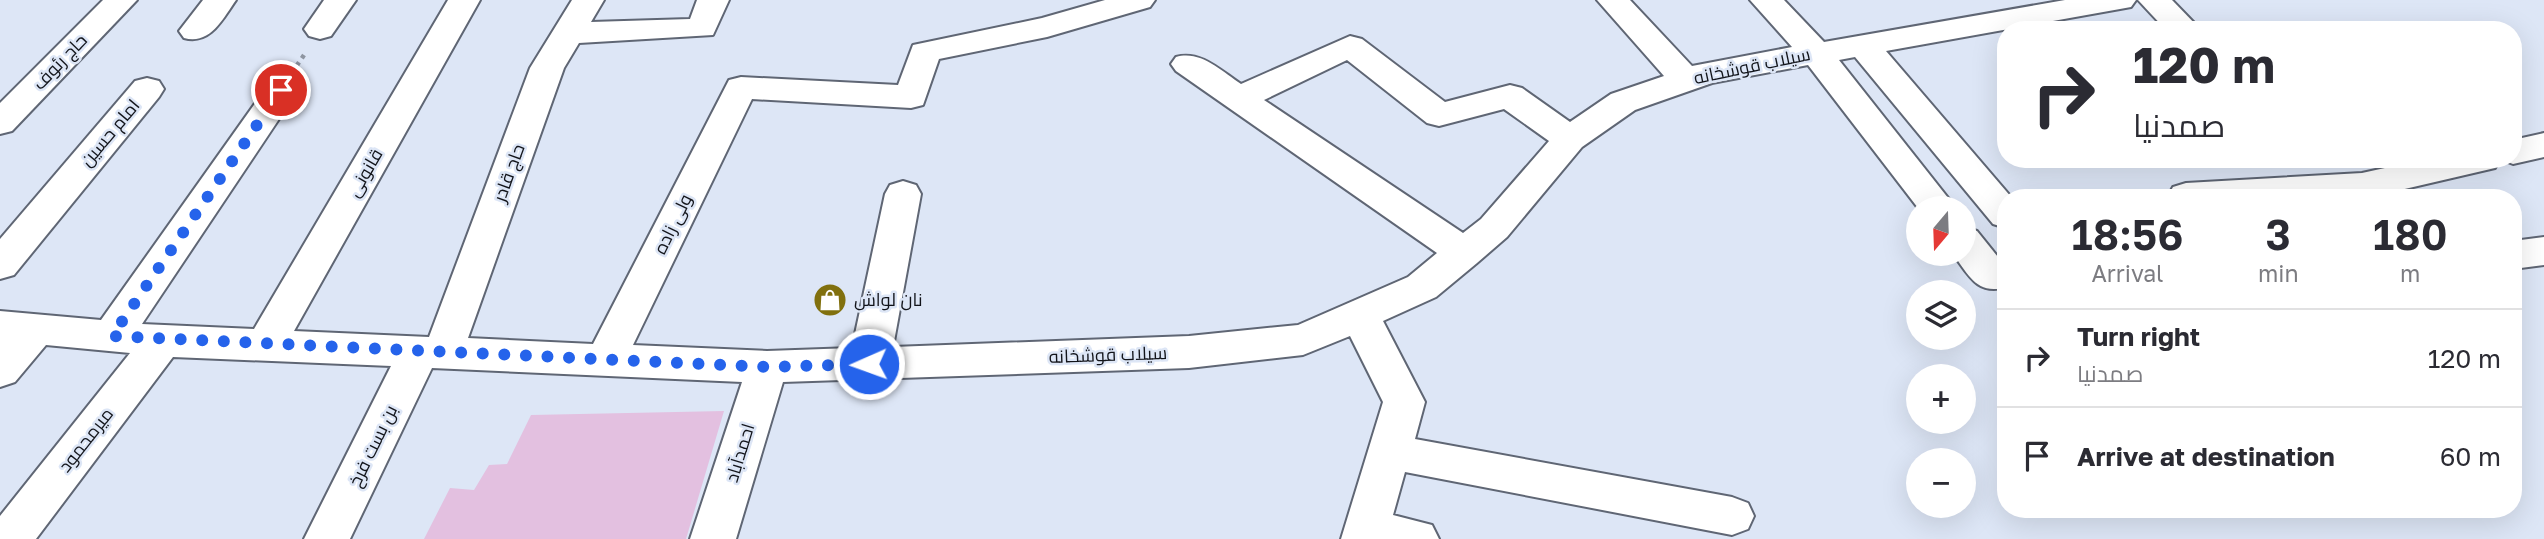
<!DOCTYPE html>
<html lang="en">
<head>
<meta charset="utf-8">
<style>
  :root { --surface:#fff; --page:#f7f7f7; --text:#2b2b33; --muted:#7c7c81; --line:#e1e1e2 }
  body { margin:0; font-family:"Golos Text",Cairo,sans-serif; background:var(--page); color:var(--text); height:100vh; display:flex; flex-direction:column; font-size:26px; white-space:nowrap }
  * { box-sizing:border-box; margin:0 }
  p { font-size:23px; color:var(--muted) }
  .icon { flex:none; width:38px; height:38px; fill:none; stroke:currentColor; stroke-width:2; stroke-linecap:round; stroke-linejoin:round }
  .map { position:relative; flex:1; overflow:hidden }
  .panel { position:absolute; left:1997px; top:189px; width:525px; height:329px; display:flex; flex-direction:column; background:var(--surface); border-radius:28px; box-shadow:0 7px 28px #0002 }
  .panel>* { flex:none }
  .hud { position:absolute; left:1997px; top:21px; width:525px; height:147px; border-radius:28px; box-shadow:0 7px 28px #0002; background:#fff; color:var(--text); overflow:hidden }
  .needle { width:46px; rotate:199deg }
  .controls { position:absolute; left:1906px; top:196px; display:grid; gap:14px }
  .controls a { display:grid; place-items:center; width:70px; height:70px; border-radius:50%; background:var(--surface); box-shadow:0 7px 28px #0002; font-size:35px }
  .pin { position:absolute; display:grid; place-items:center; width:60px; height:60px; color:#fff; margin:-30px; border:4px solid #fff; border-radius:50%; box-shadow:0 2px 7px #0007 }
  .me { position:absolute; width:77px; margin:-38px; rotate:268deg; stroke-linejoin:round; filter:drop-shadow(0 0 5px #0008) }
  .turn { display:flex; align-items:center; gap:24px; height:147px; padding:0 21px; font-size:32px }
  .turn .icon { width:91px; height:91px; stroke-width:2.5 }
  .turn b { display:block; font-size:49px; line-height:60px }
  .eta { display:flex; justify-content:space-evenly; align-items:center; height:119px; text-align:center }
  .eta b { font-size:42px; font-weight:600; line-height:49px }
  ul { padding:0; list-style:none }
  li { display:flex; align-items:center; gap:21px; height:98px; padding:0 21px; border-top:2px solid var(--line) }
  li div { flex:1 }
  li b { display:block; font-size:26px }
  li em { font-style:normal }
  .map>svg:first-child { display:block }
  .green { fill:#e3c0e0 }
  .lines { fill:none; stroke-linecap:round; stroke-linejoin:round }
  .minor-casing { stroke:#5f6674; stroke-width:4 }
  .path { stroke:#8e95a1; stroke-width:4.5; stroke-dasharray:5 5; stroke-linecap:butt }
  .minor { fill:#fff; fill-rule:evenodd }
  .route { stroke:#2563eb; stroke-width:12; stroke-dasharray:0 21.6 }
  .labels { text-anchor:middle; stroke-width:5; stroke-linejoin:round; paint-order:stroke }
  .street-label { font-size:18px; fill:#12141a; stroke:#dde6f6 }
  .poi-label { font-size:18px; fill:#12141a; stroke:#dde6f6; text-anchor:start }
</style>
</head>
<body>
<div class="map">
<svg width="2544" height="539" viewBox="0 0 2544 539">
  <rect width="100%" height="100%" fill="#dde6f6"/>
  <path class="green" d="M724 411 686 539H424L450 488 474 490 489 465 507 464 531 415Z"/>
  <g class="lines">
    <defs>
      <g id="minor">
        <path d="M103 0H137L12 131 0 134V103Z"/>
        <path d="M203 0H236C222 20 210 45 184 38L179 31Z"/>
        <path d="M324 0H356L331 36 320 39 309 36 304 29Z"/>
        <path d="M448 0H480L294 331 429 337 530 68 572 0H604L591 22 690 19 697 0H729L713 35 579 43 564 68 468 338 593 344 729 80 741 77 898 85 913 45 1042 18 1105 0H1155L1150 7 1047 37 939 59 923 105 911 108 752 99 633 345 767 351 852 348 885 194 890 185 903 181 916 185 921 194 893 347 1189 336 1298 325 1408 277 1437 253 1176 71 1171 64 1176 57C1201 50 1221 71 1241 84L1350 36 1362 39 1445 102 1510 85 1522 88 1570 122 1611 94 1664 76 1597 0H1630L1692 66 1792 47 1750 0H1784L1824 42 2065 0H2136L2131 7 2120 9 1886 51 2012 198H2006V228L1993 224 1855 57 1839 60 1956 208H1918L1808 65 1712 83 1635 110 1582 147 1507 237 1477 263 1436 297 1383 321 1425 402 1415 439 1732 497 1748 503 1754 516 1748 529 1732 535 1405 472 1393 515 1432 525 1439 539H1341L1383 402 1350 336 1303 355 1189 368 783 382 736 539H690L742 382 432 368 350 539H304L391 366 173 357 36 539H0V516L130 353 46 345 15 382 0 387V311L101 320 256 102 268 99 280 102 285 110 142 324 254 329ZM1347 60 1427 123 1439 126 1504 109 1549 141 1481 219 1463 233 1264 100Z"/>
        <path d="M2138 0H2172L2201 30H2166Z"/>
        <path d="M147 78 159 81 164 89 159 97 14 275 0 279V239L135 81Z"/>
        <path d="M2544 133V157L2513 164 2500 159H2513V140Z"/>
        <path d="M2426 159H2500L2495 168 2366 198 2168 196 2173 187 2186 183 2362 173Z"/>
        <path d="M1964 227 1977 231 2006 267V287C1977 296 1968 274 1953 254H1964Z"/>
        <path d="M2544 237V265L2513 269V241Z"/>
      </g>
    </defs>
    <use href="#minor" class="minor-casing"/>
    <path class="path" d="M285 83 304 55"/>
    <use href="#minor" class="minor"/>
  </g>
  <g class="lines">
    <path class="route" d="M281 90 112 336 767 367 869 364"/>
  </g>
  <defs>
    <symbol id="shop-disc" viewBox="-11 -11 22 22"><circle r="9.5" fill="#81700e" stroke="#dde6f6"/><path d="M-5-2.5h2.3a2.7 3.5 0 0 1 5.4 0H5L5.5 6h-11ZM-1.5-2.5h3a1.5 2.3 0 0 0-3 0Z" fill="#fff"/></symbol>
  </defs>
  <g fill-rule="evenodd">
    <use href="#shop-disc" x="811" y="281" width="38" height="38"/>
  </g>
  <g class="labels">
    <g class="street-label">
      <text transform="translate(60 62) rotate(-46)" y="6">حاج رئوف</text>
      <text transform="translate(1752 66) rotate(-12)" y="6">سیلاب قوشخانه</text>
      <text transform="translate(110 133) rotate(-50)" y="6">امام حسین</text>
      <text transform="translate(365 173) rotate(-60)" y="6">قانونی</text>
      <text transform="translate(509 173) rotate(-70)" y="6">حاج قادر</text>
      <text transform="translate(673 224) rotate(-64)" y="6">ولی زاده</text>
      <text transform="translate(1108 355) rotate(-2)" y="6">سیلاب قوشخانه</text>
      <text transform="translate(86 440) rotate(-52)" y="6">میرمحمود</text>
      <text transform="translate(373 446) rotate(-64)" y="6">بن بست فرخ</text>
      <text transform="translate(740 453) rotate(-73)" y="6">احمدآباد</text>
    </g>
    <g class="poi-label">
      <text x="854" y="306">نان لواش</text>
    </g>
  </g>
</svg>
<div class="controls">
<a><svg class="needle" viewBox="-14 -14 28 28"><path d="M0-13l5 13h-10z" fill="#e53935"/><path d="M0 13l5-13h-10z" fill="#7c7c81"/></svg></a>
<a><svg class="icon" aria-label="layers" viewBox="0 0 24 24"><path d="M12 4l9 5-9 5-9-5zM3 14l9 5 9-5"/></svg></a>
<a>+</a>
<a>−</a>
</div>
<div class="pin" style="left:281px;top:90px;background:#d93025"><svg class="icon" aria-label="arrive" viewBox="0 0 24 24"><path d="M6 21V4h12l-3 4 3 4H6"/></svg></div>
<svg class="me" style="left:869px;top:364px" viewBox="-20 -20 40 40"><circle r="17" fill="#2563eb" stroke="#fff" stroke-width="3"/><path d="M0-11L8 9 0 5-8 9z" fill="#fff"/></svg>
<div class="hud">
<div class="turn"><svg class="icon" aria-label="right" viewBox="0 0 24 24"><path d="M7 20v-9h11M14 6l5 5-5 5"/></svg><div><b>120 m</b>صمدنیا</div></div>
</div>
<section class="panel">
<div class="eta">
<div><b>18:56</b><p>Arrival</p></div>
<div><b>3</b><p>min</p></div>
<div><b>180</b><p>m</p></div>
</div>
<ul>
<li><svg class="icon" aria-label="right" viewBox="0 0 24 24"><path d="M7 20v-9h11M14 6l5 5-5 5"/></svg><div><b>Turn right</b><p>صمدنیا</p></div><em>120 m</em></li>
<li><svg class="icon" aria-label="arrive" viewBox="0 0 24 24"><path d="M6 21V4h12l-3 4 3 4H6"/></svg><div><b>Arrive at destination</b></div><em>60 m</em></li>
</ul>
</section>
</div>
</body>
</html>
